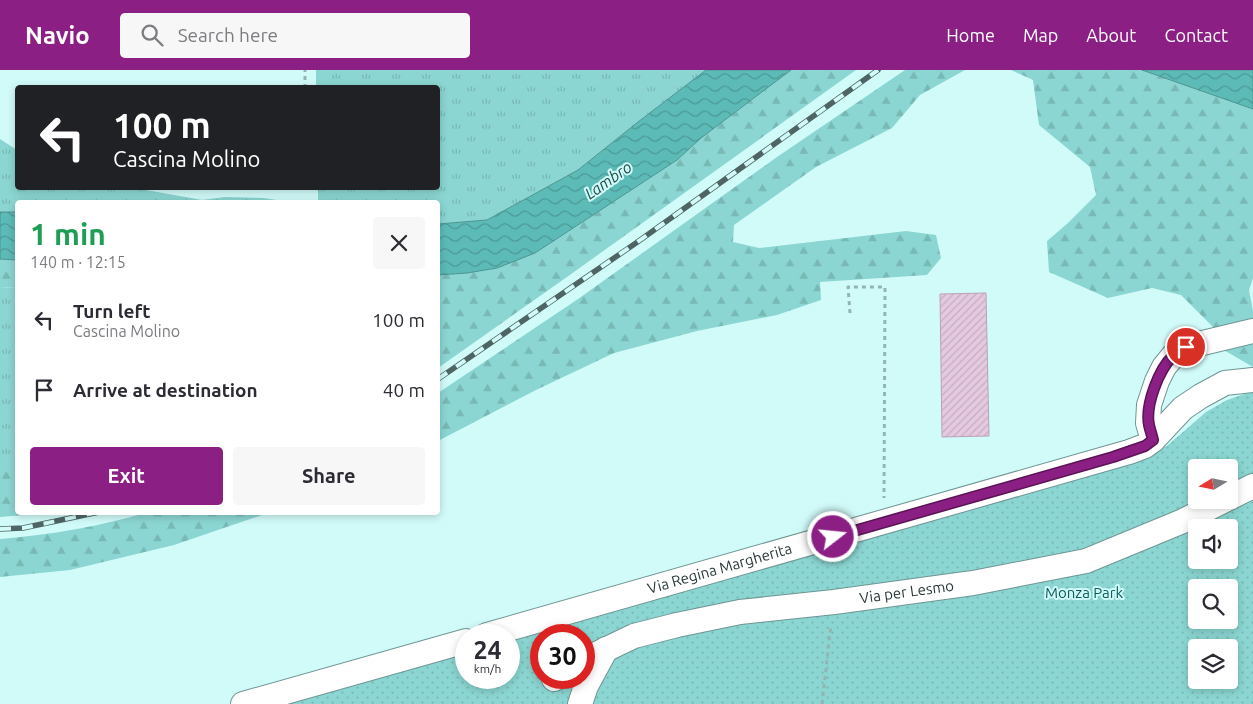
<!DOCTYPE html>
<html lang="en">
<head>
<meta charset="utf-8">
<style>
  :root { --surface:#fff; --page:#f7f7f7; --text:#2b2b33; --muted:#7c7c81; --accent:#8c1f83 }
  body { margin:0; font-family:Ubuntu,sans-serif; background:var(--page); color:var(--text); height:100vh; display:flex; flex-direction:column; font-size:19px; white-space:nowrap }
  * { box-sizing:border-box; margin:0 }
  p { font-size:16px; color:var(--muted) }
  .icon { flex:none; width:28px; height:28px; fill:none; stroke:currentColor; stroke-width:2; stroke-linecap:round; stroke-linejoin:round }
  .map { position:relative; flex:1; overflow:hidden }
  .drawer { position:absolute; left:15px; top:130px; width:425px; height:315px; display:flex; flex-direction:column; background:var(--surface); border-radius:5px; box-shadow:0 2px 8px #0003 }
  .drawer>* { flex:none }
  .hud { position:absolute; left:15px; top:15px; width:425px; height:105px; border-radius:5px; box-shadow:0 2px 8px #0003; background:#202124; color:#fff; overflow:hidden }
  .needle { width:32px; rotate:260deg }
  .fabs { position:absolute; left:1188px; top:389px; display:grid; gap:10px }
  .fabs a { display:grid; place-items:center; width:50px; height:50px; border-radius:5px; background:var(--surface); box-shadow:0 2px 8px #0003; font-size:25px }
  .speed { position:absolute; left:455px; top:554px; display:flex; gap:10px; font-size:25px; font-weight:700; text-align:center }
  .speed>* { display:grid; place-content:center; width:65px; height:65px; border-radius:50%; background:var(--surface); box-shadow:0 2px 8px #0003; line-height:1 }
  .speed small { font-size:12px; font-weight:400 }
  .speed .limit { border:8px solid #d22; background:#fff; color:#111 }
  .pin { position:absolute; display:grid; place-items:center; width:42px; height:42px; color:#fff; margin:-21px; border:2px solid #fff; border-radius:50%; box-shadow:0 1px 5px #0007 }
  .me { position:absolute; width:55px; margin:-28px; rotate:74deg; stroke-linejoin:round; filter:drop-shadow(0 0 4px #0008) }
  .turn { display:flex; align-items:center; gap:18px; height:105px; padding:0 15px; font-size:22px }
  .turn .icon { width:65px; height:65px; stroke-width:2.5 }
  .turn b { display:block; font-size:35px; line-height:42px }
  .round { display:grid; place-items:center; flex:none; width:52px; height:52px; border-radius:5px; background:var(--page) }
  .headline { display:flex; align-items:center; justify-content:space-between; height:85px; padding:0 15px }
  h1 { font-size:30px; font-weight:600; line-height:38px; color:#1e9e55 }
  .primary-button { display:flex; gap:10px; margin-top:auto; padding:10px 15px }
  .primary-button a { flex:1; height:58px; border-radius:5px; background:var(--accent); color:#fff; font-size:20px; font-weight:600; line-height:58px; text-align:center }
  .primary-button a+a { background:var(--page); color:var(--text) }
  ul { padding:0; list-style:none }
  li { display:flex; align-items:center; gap:15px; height:70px; padding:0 15px }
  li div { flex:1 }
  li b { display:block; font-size:19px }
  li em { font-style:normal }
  header { display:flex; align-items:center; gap:30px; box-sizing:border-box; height:70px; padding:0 25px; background:var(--accent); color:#fff }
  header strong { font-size:24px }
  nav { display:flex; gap:28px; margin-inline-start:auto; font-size:18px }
  .search { width:350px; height:45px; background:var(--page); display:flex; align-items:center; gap:12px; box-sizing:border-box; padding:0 18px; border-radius:5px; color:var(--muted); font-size:19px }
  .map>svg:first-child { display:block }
  .grass { fill:url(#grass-tufts) }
  .forest { fill:url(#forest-firs) }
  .park { fill:url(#park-dots); fill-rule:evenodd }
  .water { fill:url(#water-waves); stroke:#4c9491 }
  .building { fill:url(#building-hatch); stroke:#bca1b8 }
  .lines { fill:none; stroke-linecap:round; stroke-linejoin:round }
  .street-casing { stroke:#6e9694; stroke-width:26 }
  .path { stroke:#94b4b3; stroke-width:3; stroke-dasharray:4 4; stroke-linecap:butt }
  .street { stroke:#fff; stroke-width:24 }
  .rail-casing { stroke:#4f6564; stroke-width:5.5 }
  .rail { stroke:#d1fbf9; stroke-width:4; stroke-dasharray:11; stroke-linecap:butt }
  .route-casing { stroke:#5b1455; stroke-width:12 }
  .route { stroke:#8c1f83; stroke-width:9 }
  .labels { text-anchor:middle; stroke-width:4; stroke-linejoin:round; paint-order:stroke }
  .street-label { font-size:15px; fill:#283838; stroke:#d1fbf9 }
  .park-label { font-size:15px; fill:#085d5b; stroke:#d1fbf9 }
  .water-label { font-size:16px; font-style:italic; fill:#1e4a48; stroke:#d1fbf9 }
</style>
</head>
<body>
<header>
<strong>Navio</strong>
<div class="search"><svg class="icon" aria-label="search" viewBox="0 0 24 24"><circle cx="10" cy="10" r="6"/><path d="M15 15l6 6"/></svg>Search here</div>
<nav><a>Home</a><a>Map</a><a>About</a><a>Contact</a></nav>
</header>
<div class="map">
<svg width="1253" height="634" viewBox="0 0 1253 634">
  <defs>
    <pattern id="grass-tufts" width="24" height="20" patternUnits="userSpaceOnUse" patternTransform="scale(1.25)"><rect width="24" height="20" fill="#8bd6d2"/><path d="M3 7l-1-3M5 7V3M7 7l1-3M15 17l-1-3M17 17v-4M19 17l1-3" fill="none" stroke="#78b8b5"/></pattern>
    <pattern id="forest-firs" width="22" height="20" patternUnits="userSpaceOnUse" patternTransform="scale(1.25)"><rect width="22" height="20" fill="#8bd6d2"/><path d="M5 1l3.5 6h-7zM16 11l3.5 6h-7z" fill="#78b8b5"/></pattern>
    <pattern id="park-dots" width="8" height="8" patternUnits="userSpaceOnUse" patternTransform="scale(1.25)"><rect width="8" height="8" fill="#8bd6d2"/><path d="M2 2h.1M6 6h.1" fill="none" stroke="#78b8b5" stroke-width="1.8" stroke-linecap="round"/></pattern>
    <pattern id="water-waves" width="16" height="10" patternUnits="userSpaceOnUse" patternTransform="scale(1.25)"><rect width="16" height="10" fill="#5cbbb7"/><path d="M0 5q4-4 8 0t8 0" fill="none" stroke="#4c9996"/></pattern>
    <pattern id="building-hatch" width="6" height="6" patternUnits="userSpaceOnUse" patternTransform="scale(1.25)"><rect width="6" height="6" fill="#e5c9e0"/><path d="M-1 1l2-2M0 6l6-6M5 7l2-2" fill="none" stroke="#c4adc1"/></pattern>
  </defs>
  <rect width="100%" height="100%" fill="#d1fbf9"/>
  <g class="grass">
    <path d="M316 0H706L638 52 578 100 487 150 438 154V132H318V118H438V18L316 17Z"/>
    <path d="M0 69 17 80 18 118H135L202 130 225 127 264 128 289 132H18L17 142H0Z"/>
    <path d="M17 217V397H0V218Z"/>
  </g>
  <g class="forest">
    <path d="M791 0H856L567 207 438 298V205L467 203 535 183 677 90 701 68Z"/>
    <path d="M905 0H965L920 25 892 58 816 97 734 155 733 172 759 178 906 161 936 165 941 188 927 205 820 212 821 230 777 245 697 261 614 283 536 320 438 371V323L578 229 777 87Z"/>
    <path d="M1011 0H1142L1253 39V208L1249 220 1253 241V297L1222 279 1215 259 1181 225 1152 218 1108 228 1049 202 1047 171 1068 153 1096 125 1090 97 1039 55 1033 10Z"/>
    <path d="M0 189 17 190V217L0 218Z"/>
    <path d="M17 397 18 442 47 443 0 447V397Z"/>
    <path d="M149 442 268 443 174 475 70 500 0 507V469C50 465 101 456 149 442Z"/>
  </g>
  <path class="park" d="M1253 321V634H274L466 580V608H509V568L1147 387 1168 375 1206 342 1227 330ZM1196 398H1229V430H1196ZM1196 458H1229V490H1196ZM1196 518H1229V550H1196ZM541 565H584V608H541ZM1196 578H1229V610H1196Z"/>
  <g class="water">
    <path d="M706 0H791L701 68 677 90 535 183 497 198 467 203 438 205V154L487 150 578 100 638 52Z"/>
    <path d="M1142 0H1253V39Z"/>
    <path d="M0 142H17V190L0 189Z"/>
  </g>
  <path class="building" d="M986 223 989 366 942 367 940 224Z"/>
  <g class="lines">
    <defs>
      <g id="street">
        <path d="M1153 370 1148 353 1149 335 1157 311 1164 297 1173 286 1186 277 1253 261"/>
        <path d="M1229 428 1253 416"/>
        <path id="s1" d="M487 565 1129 382 1145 376 1153 370 1183 338 1201 326 1225 313 1253 310"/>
        <path id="s2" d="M584 590 634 566 677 555 740 542 834 532 973 513 1086 491 1183 451 1225 430"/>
        <path d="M554 609 556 608"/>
        <path d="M243 634 466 571"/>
        <path d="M580 634 586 616 606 579"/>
      </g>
    </defs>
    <use href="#street" class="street-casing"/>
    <g class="path">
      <path d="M305 18V0"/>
      <path d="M850 243 848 217H885L884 428"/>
      <path d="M822 634 831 555"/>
    </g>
    <use href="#street" class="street"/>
    <defs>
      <g id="rail">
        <path d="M438 309 636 173 878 0"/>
        <path d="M0 459 23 458 99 442"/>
      </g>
    </defs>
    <use href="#rail" class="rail-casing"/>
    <use href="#rail" class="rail"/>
  </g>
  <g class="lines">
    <defs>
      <path id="route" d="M833 467 1113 387 1145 376 1153 370C1152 365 1150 360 1149 355 1145 335 1159 299 1173 286 1177 283 1182 280 1186 277"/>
    </defs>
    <use href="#route" class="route-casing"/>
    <use href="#route" class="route"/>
  </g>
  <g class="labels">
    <g class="street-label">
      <text dy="5" stroke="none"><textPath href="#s1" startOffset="242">Via Regina Margherita</textPath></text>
      <text dy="5" stroke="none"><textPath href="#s2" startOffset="332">Via per Lesmo</textPath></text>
    </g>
    <g class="park-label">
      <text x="1084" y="528">Monza Park</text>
    </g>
    <g class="water-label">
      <text transform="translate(608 110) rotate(-35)" y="6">Lambro</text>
    </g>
  </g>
</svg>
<div class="fabs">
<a><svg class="needle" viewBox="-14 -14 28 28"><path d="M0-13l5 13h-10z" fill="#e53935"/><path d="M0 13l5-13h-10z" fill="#7c7c81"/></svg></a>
<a><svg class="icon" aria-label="sound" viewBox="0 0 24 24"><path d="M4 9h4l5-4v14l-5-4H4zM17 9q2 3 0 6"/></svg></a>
<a><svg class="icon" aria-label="search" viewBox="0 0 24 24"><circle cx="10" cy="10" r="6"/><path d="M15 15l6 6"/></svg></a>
<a><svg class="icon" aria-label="layers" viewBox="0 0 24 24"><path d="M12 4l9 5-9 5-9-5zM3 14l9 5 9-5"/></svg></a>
</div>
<div class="speed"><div>24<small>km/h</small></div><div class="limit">30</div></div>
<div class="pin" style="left:1186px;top:277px;background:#d93025"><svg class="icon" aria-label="arrive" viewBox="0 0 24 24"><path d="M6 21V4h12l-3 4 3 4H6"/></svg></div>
<svg class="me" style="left:833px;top:467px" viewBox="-20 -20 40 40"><circle r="17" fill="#8c1f83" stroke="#fff" stroke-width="3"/><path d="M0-11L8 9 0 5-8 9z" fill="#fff"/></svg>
<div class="hud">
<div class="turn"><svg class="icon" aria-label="left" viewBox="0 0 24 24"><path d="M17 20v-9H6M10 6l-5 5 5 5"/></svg><div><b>100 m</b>Cascina Molino</div></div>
</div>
<section class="drawer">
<div class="headline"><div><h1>1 min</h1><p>140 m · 12:15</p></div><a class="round"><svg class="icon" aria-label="close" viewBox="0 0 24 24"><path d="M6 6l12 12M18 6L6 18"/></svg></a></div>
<ul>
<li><svg class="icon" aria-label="left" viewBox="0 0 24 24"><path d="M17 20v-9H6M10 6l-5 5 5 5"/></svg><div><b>Turn left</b><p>Cascina Molino</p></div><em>100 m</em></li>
<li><svg class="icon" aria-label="arrive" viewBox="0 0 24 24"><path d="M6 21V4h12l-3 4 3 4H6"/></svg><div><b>Arrive at destination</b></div><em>40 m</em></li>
</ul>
<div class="primary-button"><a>Exit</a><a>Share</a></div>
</section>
</div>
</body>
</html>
